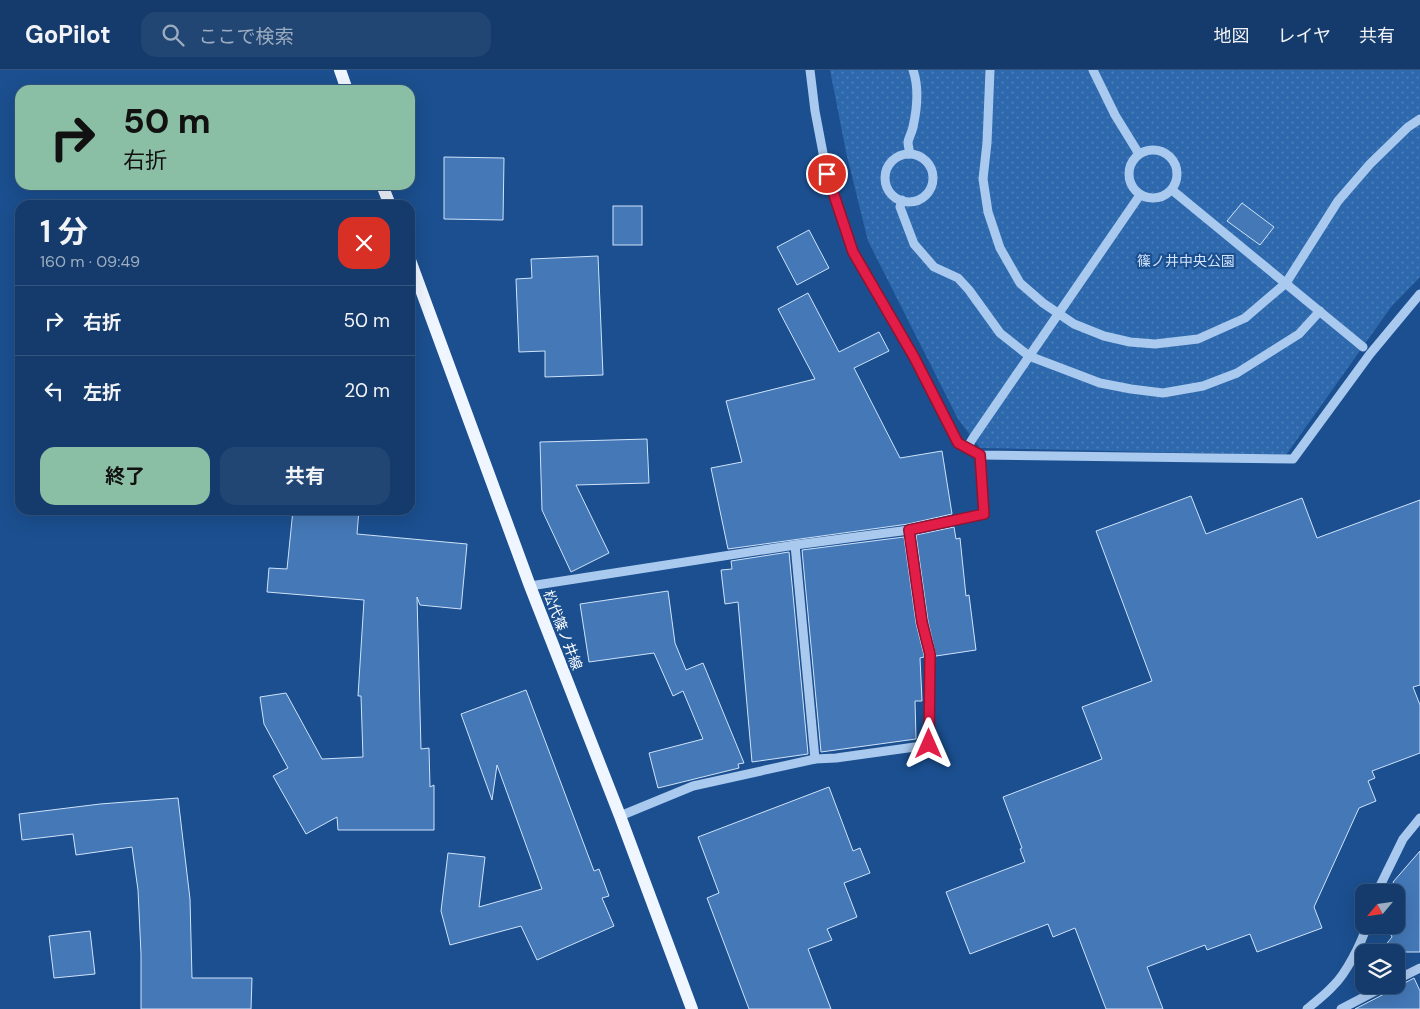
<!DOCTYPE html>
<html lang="ja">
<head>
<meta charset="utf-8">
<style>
  :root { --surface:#143b6b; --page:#214673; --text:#f1f3f6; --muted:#9dadc1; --line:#33557e; --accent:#8abfa5 }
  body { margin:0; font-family:"DM Sans","Noto Sans JP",sans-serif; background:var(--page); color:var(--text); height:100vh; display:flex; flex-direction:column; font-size:19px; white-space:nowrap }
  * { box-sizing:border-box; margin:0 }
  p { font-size:16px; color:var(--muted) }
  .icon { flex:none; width:28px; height:28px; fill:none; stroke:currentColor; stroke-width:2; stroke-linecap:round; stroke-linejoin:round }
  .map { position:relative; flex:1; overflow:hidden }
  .details { position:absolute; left:15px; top:130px; width:400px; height:315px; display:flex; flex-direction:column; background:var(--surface); border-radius:15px; box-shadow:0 5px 20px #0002,0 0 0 1px var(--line) }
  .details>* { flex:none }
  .top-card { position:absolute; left:15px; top:15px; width:400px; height:105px; border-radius:15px; box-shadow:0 5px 20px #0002,0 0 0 1px var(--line); background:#8abfa5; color:#111; overflow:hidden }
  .needle { width:32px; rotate:241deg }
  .tools { position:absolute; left:1355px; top:814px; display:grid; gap:10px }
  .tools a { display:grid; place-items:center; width:50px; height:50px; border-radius:10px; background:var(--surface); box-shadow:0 5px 20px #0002,0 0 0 1px var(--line); font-size:25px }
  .pin { position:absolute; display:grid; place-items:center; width:42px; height:42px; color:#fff; margin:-21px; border:2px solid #fff; border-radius:50%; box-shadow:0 1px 5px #0007 }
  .me { position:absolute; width:55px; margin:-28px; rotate:0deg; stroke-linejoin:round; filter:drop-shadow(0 0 4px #0008) }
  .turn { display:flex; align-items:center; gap:18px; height:105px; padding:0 25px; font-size:22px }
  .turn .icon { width:65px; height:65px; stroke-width:2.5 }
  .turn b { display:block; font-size:35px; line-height:42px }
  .round { display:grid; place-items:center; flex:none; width:52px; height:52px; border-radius:15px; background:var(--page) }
  .headline { display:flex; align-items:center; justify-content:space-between; height:85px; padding:0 25px }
  h1 { font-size:30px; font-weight:700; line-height:38px }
  .button { display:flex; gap:10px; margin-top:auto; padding:10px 25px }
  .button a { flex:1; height:58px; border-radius:15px; background:var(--accent); color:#111; font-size:20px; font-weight:700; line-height:58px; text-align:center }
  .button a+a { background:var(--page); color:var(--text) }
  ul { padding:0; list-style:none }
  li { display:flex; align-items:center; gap:15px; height:70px; padding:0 25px; border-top:1px solid var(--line) }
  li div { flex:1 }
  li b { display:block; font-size:19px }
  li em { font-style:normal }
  header { display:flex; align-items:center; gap:30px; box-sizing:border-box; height:70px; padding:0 25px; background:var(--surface); border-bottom:1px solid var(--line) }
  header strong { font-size:24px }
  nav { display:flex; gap:28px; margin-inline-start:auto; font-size:18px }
  .search { width:350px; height:45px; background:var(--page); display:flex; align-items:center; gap:12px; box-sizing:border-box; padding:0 18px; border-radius:15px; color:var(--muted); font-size:19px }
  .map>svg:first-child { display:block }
  .park { fill:url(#park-dots) }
  .building { fill:#4478b7; stroke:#cfe3fa }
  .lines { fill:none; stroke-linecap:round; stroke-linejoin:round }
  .minor { stroke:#a9c9ee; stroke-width:9 }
  .major { stroke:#f0f6ff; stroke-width:12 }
  .route-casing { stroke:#92132f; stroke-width:12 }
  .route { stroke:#e11d48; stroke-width:9 }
  .labels { text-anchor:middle; stroke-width:4.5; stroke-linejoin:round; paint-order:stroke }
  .park-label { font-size:14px; fill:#cfe3fa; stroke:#1b4f8f }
  .street-label { font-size:14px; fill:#fff; stroke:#1b4f8f }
</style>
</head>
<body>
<header>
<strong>GoPilot</strong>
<div class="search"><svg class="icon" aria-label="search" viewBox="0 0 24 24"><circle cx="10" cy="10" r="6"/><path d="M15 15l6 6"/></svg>ここで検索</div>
<nav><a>地図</a><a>レイヤ</a><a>共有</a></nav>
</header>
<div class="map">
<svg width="1420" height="939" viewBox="0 0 1420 939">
  <defs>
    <pattern id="park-dots" width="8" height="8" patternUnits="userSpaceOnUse" patternTransform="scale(1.25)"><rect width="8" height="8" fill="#2e69ad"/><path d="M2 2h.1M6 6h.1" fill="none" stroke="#4d80b9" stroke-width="1.8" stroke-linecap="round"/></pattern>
  </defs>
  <rect width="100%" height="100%" fill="#1b4f8f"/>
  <path class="park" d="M830 0H1420V207L1391 237 1286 385 980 378 958 349 868 171 846 82Z"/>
  <g class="building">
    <path d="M444 87 504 88 503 150 444 149Z"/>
    <path d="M1242 133 1274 157 1260 175 1227 151Z"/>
    <rect x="613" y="136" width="29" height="39"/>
    <path d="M809 160 829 198 797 215 777 177Z"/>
    <path d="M598 186 603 305 545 307V281L519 282 516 209 532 208 531 189Z"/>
    <path d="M808 223 839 282 879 262 889 281 854 298 900 388 942 381 952 444 908 454 728 479 711 398 742 392 726 331 815 309 778 239Z"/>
    <path d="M647 369 649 413 576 415 609 483 571 502 542 440 540 372Z"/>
    <path d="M1191 426 1206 464 1302 428 1317 468 1420 430V615L1413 617 1420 635V683L1372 701 1375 708 1368 711 1376 731 1359 738 1314 837 1322 858 1257 882 1250 864 1207 880 1205 875 1147 897 1163 939H1106L1075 858 1053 867 1048 854 970 884 946 822 1025 792 1020 779 1022 778 1003 727 1102 689 1082 637 1152 611 1096 461Z"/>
    <path d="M293 440H359L357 464 467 474 461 539 420 535 417 527 421 679 429 678 430 717 434 715V760H338L337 747 306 764 273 706 288 698 264 654 260 627 286 623 322 689 363 687 361 626H358L364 530 267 522 269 498 287 499Z"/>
    <path d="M954 457 956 469 960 468 966 526 969 525 976 580 936 586 928 551 916 465Z"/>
    <path d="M904 467 916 553 924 585V587L920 588 922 631H915L916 669 821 682 802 480Z"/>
    <path d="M789 482 808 684 752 692 738 532 725 534 721 500 732 499 731 491Z"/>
    <path d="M668 521 675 573 686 600 703 593 744 693 738 694 739 698 658 718 649 683 703 669 683 621 673 626 654 583 589 592 580 534Z"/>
    <path d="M526 620 594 801 599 799 609 826 602 828 614 856 537 890 521 856 450 875 441 841 448 783 485 787 479 837 542 819 497 695 492 730 461 644Z"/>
    <path d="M829 717 853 781 860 778 870 803 844 813 857 847 827 859 832 870 808 879 831 939H749L707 828 719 823 698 767Z"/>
    <path d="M178 728 190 829 192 908H252L251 939H141V884L138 820 132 777 76 785 73 764 22 770 19 744 100 734Z"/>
    <path d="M1420 781V882H1380L1392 867 1386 855H1396V818L1393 812Z"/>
    <path d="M90 861 95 904 54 908 49 866Z"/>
    <path d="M1414 908 1420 921V939H1355L1390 921 1393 916H1399Z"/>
  </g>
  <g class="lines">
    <g class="minor">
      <path d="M810 0 815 41 827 104 853 182 914 287 958 373 980 385 1293 389 1370 284 1420 224"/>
      <path d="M990 0 987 73 983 109 988 142 1000 178 1020 213 1043 233 1074 254 1104 266 1130 272 1155 274 1198 269 1245 248 1286 213 1338 131 1370 94 1408 57 1420 49"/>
      <path d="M1093 0 1115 45 1139 84"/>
      <circle cx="1153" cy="104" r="24"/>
      <path d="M909 84C910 79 908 77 908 72 909 67 912 62 913 57 917 39 919 17 913 0"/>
      <circle cx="909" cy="108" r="24"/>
      <path d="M1172 120 1363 277"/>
      <path d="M902 130 900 137 914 174 934 197 958 208 969 220 1000 263 1029 286 1100 313 1131 319 1163 323 1203 316 1237 303 1299 264 1320 241"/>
      <path d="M967 378 973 368 1140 125"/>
      <path d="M795 475 815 689"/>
      <path d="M530 516 795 475 909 460 984 444 980 385"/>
      <path d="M620 746 693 716 815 689 836 688 929 675 930 584 922 552 909 460"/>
      <path d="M1377 822 1403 769 1420 748"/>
      <path d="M1396 910 1420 898"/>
      <path d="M1307 939C1315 932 1325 925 1333 916 1346 904 1362 872 1367 855"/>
      <path d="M1341 939 1387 915"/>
    </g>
    <g class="major">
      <path d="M340 0 347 20"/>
      <path d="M382 115 390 135"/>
      <path d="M410 190 530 516 620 746 692 939"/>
    </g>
  </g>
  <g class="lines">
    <defs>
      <path id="route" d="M827 104 853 182 914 287 958 373 980 385 984 444 909 460 922 552 930 584 929 674"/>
    </defs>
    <use href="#route" class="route-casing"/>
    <use href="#route" class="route"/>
  </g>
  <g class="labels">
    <g class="park-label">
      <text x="1186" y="196">篠ノ井中央公園</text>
    </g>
    <g class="street-label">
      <text transform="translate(563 560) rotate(69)" y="5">松代篠ノ井線</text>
    </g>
  </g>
</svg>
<div class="tools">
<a><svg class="needle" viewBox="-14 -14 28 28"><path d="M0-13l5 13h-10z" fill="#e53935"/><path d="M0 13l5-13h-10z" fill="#9dadc1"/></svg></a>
<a><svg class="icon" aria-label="layers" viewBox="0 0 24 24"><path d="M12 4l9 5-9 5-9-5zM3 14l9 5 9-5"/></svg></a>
</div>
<div class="pin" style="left:827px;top:104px;background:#d93025"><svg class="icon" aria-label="arrive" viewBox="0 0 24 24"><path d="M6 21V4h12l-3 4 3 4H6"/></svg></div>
<svg class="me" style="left:929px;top:674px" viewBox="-20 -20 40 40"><path d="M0-17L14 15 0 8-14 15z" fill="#e11d48" stroke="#fff" stroke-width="4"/></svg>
<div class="top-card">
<div class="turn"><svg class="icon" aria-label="right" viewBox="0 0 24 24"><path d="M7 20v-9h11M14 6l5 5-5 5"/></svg><div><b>50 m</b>右折</div></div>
</div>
<section class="details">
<div class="headline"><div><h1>1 分</h1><p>160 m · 09:49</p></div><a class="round" style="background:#d93025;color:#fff"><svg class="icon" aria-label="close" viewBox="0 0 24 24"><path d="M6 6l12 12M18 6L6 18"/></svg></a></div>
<ul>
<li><svg class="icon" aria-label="right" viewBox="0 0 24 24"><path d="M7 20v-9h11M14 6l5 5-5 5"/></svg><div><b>右折</b></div><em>50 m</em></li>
<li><svg class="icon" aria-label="left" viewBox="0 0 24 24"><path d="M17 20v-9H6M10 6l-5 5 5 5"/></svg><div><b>左折</b></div><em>20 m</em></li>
</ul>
<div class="button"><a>終了</a><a>共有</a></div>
</section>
</div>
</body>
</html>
